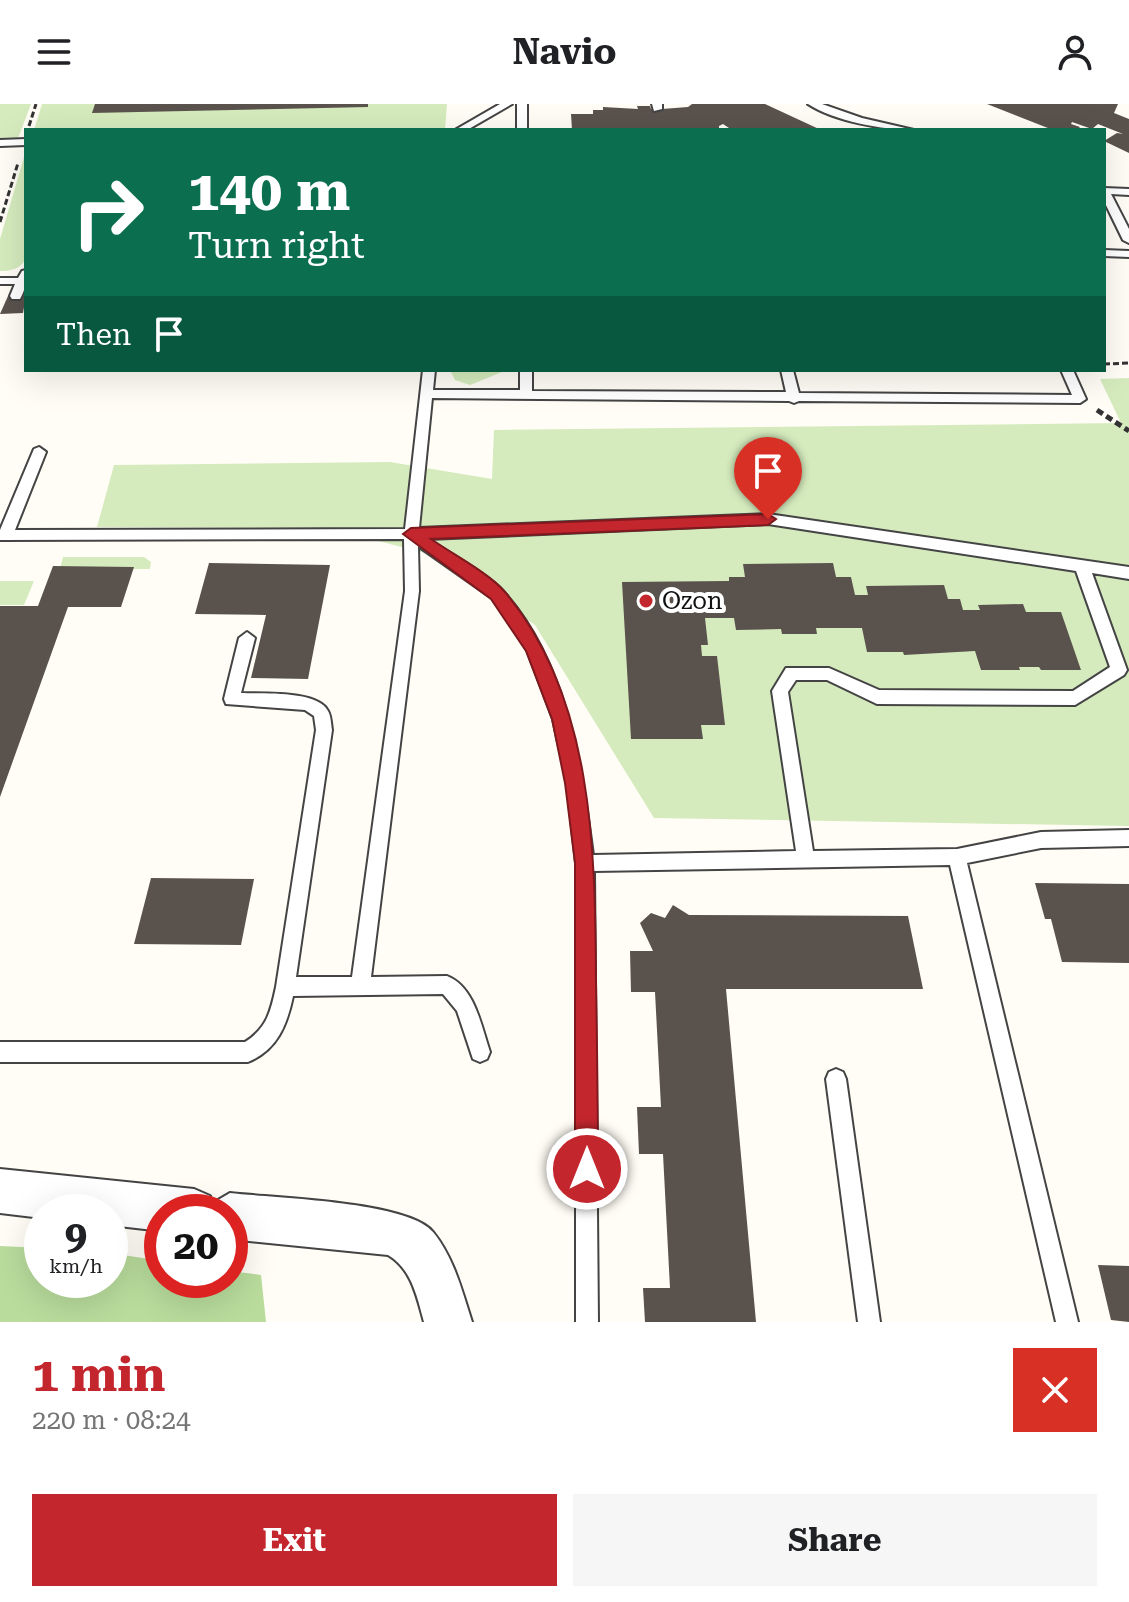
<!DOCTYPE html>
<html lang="en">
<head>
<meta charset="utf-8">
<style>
  :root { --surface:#fff; --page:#f6f6f6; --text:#202124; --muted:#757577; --accent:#c4262e }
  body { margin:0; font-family:"Roboto Serif",serif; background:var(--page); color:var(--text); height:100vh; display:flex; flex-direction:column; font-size:30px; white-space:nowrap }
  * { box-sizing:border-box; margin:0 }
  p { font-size:26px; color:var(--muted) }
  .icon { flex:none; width:44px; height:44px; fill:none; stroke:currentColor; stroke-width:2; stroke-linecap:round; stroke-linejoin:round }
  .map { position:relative; height:1218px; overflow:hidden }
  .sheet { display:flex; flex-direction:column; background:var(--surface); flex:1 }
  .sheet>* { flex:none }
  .guide { position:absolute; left:24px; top:24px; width:1082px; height:244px; border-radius:0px; box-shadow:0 8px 32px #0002; background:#0b6e4f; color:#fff; overflow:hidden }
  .speed { position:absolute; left:24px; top:1090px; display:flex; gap:16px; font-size:40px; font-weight:700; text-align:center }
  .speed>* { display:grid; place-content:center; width:104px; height:104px; border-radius:50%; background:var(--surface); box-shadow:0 8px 32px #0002; line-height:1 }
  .speed small { font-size:20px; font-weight:400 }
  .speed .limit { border:12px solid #d22; background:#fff; color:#111 }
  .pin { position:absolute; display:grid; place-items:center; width:68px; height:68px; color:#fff; margin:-82px -34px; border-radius:50% 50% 50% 0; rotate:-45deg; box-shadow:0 0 8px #0007 }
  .pin .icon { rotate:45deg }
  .me { position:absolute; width:88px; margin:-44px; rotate:0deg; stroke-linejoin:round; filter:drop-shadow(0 0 6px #0008) }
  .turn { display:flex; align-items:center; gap:28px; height:168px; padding:0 32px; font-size:36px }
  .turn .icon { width:104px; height:104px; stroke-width:2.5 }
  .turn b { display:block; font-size:56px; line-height:68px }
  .then { display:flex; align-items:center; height:76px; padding:0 32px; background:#0003; gap:16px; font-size:30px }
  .round { display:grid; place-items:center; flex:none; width:84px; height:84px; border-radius:0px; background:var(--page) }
  .summary { display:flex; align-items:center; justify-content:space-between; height:136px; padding:0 32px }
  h1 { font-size:48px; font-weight:700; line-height:60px; color:var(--accent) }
  .primary-button { display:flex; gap:16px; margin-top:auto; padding:16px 32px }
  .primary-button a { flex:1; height:92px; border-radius:0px; background:var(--accent); color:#fff; font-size:32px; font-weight:700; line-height:92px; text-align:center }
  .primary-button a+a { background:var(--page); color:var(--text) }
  header { display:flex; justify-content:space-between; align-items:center; height:104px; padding:0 32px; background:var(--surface); font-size:36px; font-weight:700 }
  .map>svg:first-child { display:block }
  .green { fill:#d5ebbd }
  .forest { fill:#b9dc9c }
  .building { fill:#5a524d }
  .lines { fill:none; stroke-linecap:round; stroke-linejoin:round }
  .lane-casing { stroke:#444; stroke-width:4 }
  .street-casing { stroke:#444; stroke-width:4 }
  .path-far1 { stroke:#333; stroke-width:3; stroke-dasharray:6 3; stroke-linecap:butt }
  .path { stroke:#333; stroke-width:5; stroke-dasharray:7 4; stroke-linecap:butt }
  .lane { fill:#fff; fill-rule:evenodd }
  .street { fill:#fff; fill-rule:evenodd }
  .route { fill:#c4262e; stroke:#7f191e; stroke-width:2 }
  .poi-dot { fill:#c4262e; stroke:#fff; stroke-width:3 }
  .labels { text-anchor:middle; stroke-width:8; stroke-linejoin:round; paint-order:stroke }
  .poi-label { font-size:24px; fill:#111; stroke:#fff; text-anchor:start }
</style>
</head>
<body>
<header><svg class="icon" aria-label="menu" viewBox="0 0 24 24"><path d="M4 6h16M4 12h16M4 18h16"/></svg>Navio<svg class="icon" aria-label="person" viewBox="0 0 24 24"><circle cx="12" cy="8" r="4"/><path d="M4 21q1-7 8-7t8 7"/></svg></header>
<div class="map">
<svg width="1129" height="1218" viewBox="0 0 1129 1218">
  <rect width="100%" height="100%" fill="#fffdf5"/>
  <g class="green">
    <path d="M0 0H31L17 37 0 34Z"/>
    <path d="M42 0H447L445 26H34Z"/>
    <path d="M24 53 26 154C21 165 11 167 0 167V135Z"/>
    <path d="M450 266H507L470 281 455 276Z"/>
    <path d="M1129 274V722L654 714 535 521 437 452 327 424 97 423 114 361 390 358 492 375 494 326 1121 319 1100 275Z"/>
    <path d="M63 453H144L151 458 150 465H60Z"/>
    <path d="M0 477H34L24 501H0Z"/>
  </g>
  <path class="forest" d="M0 1142 42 1144V1176H110V1149L162 1157V1176H230V1167L261 1171 266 1218H0Z"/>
  <g class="building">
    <path d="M95 0H368V3L92 9Z"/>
    <path d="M692 0H765L821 26H732L723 20 719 22V26H572L571 10H593V6H603V3L638 5 637 2H650L651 5H662L688 3Z"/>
    <path d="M987 0H1118L1114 9 1129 15V49L1104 37 1117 29 1123 30 1098 20 1092 25 1072 18 1071 20 1080 23 1077 26H1053Z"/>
    <path d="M8 192H26L23 209 0 210Z"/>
    <path d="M209 459 330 461 308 575 251 574 266 511 195 510Z"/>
    <path d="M833 459 836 473H851L855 491H868L866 482 944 481 948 495H960L963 506H980L978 501 1023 500 1026 508H1061L1081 566H1041L1039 563H1019L1020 566H981L975 547 904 551 903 548H867L862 524H816L817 530H782L781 525 736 526 734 514H705L708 541H701L702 552H717L725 621H701L703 635H631L622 478 729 477V473H745L743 460Z"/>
    <path d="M53 462 134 463 121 503H68L0 693V502H38Z"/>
    <path d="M151 774 254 775 241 841 134 840Z"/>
    <path d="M1035 779 1129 780V859L1062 858 1051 815H1045Z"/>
    <path d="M673 801 689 811 908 812 923 885H726L756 1218H645L643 1184H670L663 1050H639L637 1003H661L655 888H631L630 847H653L640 819 651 809 665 814Z"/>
    <path d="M1098 1161 1129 1162V1218L1111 1216Z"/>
  </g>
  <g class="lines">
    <defs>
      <g id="lane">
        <path d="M500 0H512L467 26H455Z"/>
        <rect x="517" y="0" width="10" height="26"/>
        <path d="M652 0H662V5L654 7Z"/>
        <path d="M808 0H822L862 14 914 26C883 26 834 17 808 0Z"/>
        <path d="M26 35V41L0 42V36Z"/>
        <path d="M1104 84 1129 85V91L1111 90 1129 125V139L1123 136 1104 97Z"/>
        <path d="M1104 146 1129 147V153L1104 152Z"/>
        <path d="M26 166C26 177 26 185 20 195H12L10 192 15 180H0V174H18L22 167Z"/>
        <path d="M423 266H435L433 286H520V266H532V287L786 288 781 266H793L799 289 1072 291 1061 266H1073L1086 295 1080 299 799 297 794 299 789 297 432 294 419 424 768 410 1129 463V475L1092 469 1127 566 1124 571 1075 601 877 600 827 576H796L788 588 813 747 957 745 1041 728 1129 726V742L1041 744 967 759 1078 1218H1056L950 761 594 767 598 1218H576V759L567 679 553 615 527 546 492 494 418 442 419 487 371 873 447 872C475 883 481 922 490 948L487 955 480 958 473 955 457 907 443 890 293 892C287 921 277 946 248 958H0V938H245C267 924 271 907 276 883L316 626 314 612 305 606 226 600 224 595 239 534 247 528 255 534 241 589C262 590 318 586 328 607 331 612 331 620 332 626L296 873H352L405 487 404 435 0 436V426L34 345 39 343 46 348 15 426 405 425ZM768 420 1076 467 1110 563 1073 587 879 586 829 564H786L772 587 796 747 593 751C581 660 567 558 503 487 489 471 447 448 428 435Z"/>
        <path d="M836 965 843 968 846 975 880 1218H858L826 975 829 968Z"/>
      </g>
      <path id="street" d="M0 1065 194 1085 210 1092 213 1099 230 1089C272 1094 408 1097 433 1128 454 1154 462 1187 472 1218H424C417 1193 412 1165 388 1151L230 1135V1108H162V1127L110 1121V1108H42V1114L0 1109Z"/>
    </defs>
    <use href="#lane" class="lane-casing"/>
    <use href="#street" class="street-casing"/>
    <g class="path-far1">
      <path d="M29 22 36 0"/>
      <path d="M0 118 18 59"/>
      <path d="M1104 260 1129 259"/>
    </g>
    <path class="path" d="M1097 306 1129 327"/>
    <use href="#lane" class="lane"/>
    <use href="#street" class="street"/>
  </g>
  <path class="route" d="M768 410 776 415 768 421 431 435C452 450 489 469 505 488 594 594 595 746 596 876 597 939 598 1002 598 1065L595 1073 587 1077 578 1073 575 1065V759L565 679 552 615 526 547 491 495 403 430 411 424Z"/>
  <circle class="poi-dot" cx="646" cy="497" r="8"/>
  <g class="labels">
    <g class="poi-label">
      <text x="662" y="505">Ozon</text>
    </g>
  </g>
</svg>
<div class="speed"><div>9<small>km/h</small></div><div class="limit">20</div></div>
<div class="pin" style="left:768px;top:415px;background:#d93025"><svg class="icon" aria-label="arrive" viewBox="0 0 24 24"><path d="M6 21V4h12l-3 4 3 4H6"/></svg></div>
<svg class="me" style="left:587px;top:1065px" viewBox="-20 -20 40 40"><circle r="17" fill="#c4262e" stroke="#fff" stroke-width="3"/><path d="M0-11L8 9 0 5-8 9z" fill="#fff"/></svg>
<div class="guide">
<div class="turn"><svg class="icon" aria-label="right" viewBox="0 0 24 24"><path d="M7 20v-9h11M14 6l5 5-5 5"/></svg><div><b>140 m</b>Turn right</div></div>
<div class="then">Then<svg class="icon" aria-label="arrive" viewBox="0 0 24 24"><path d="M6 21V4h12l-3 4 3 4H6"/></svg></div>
</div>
</div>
<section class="sheet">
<div class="summary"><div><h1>1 min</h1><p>220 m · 08:24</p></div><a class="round" style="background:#d93025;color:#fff"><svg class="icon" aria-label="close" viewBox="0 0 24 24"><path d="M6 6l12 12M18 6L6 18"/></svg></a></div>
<div class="primary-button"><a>Exit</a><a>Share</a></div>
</section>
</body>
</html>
